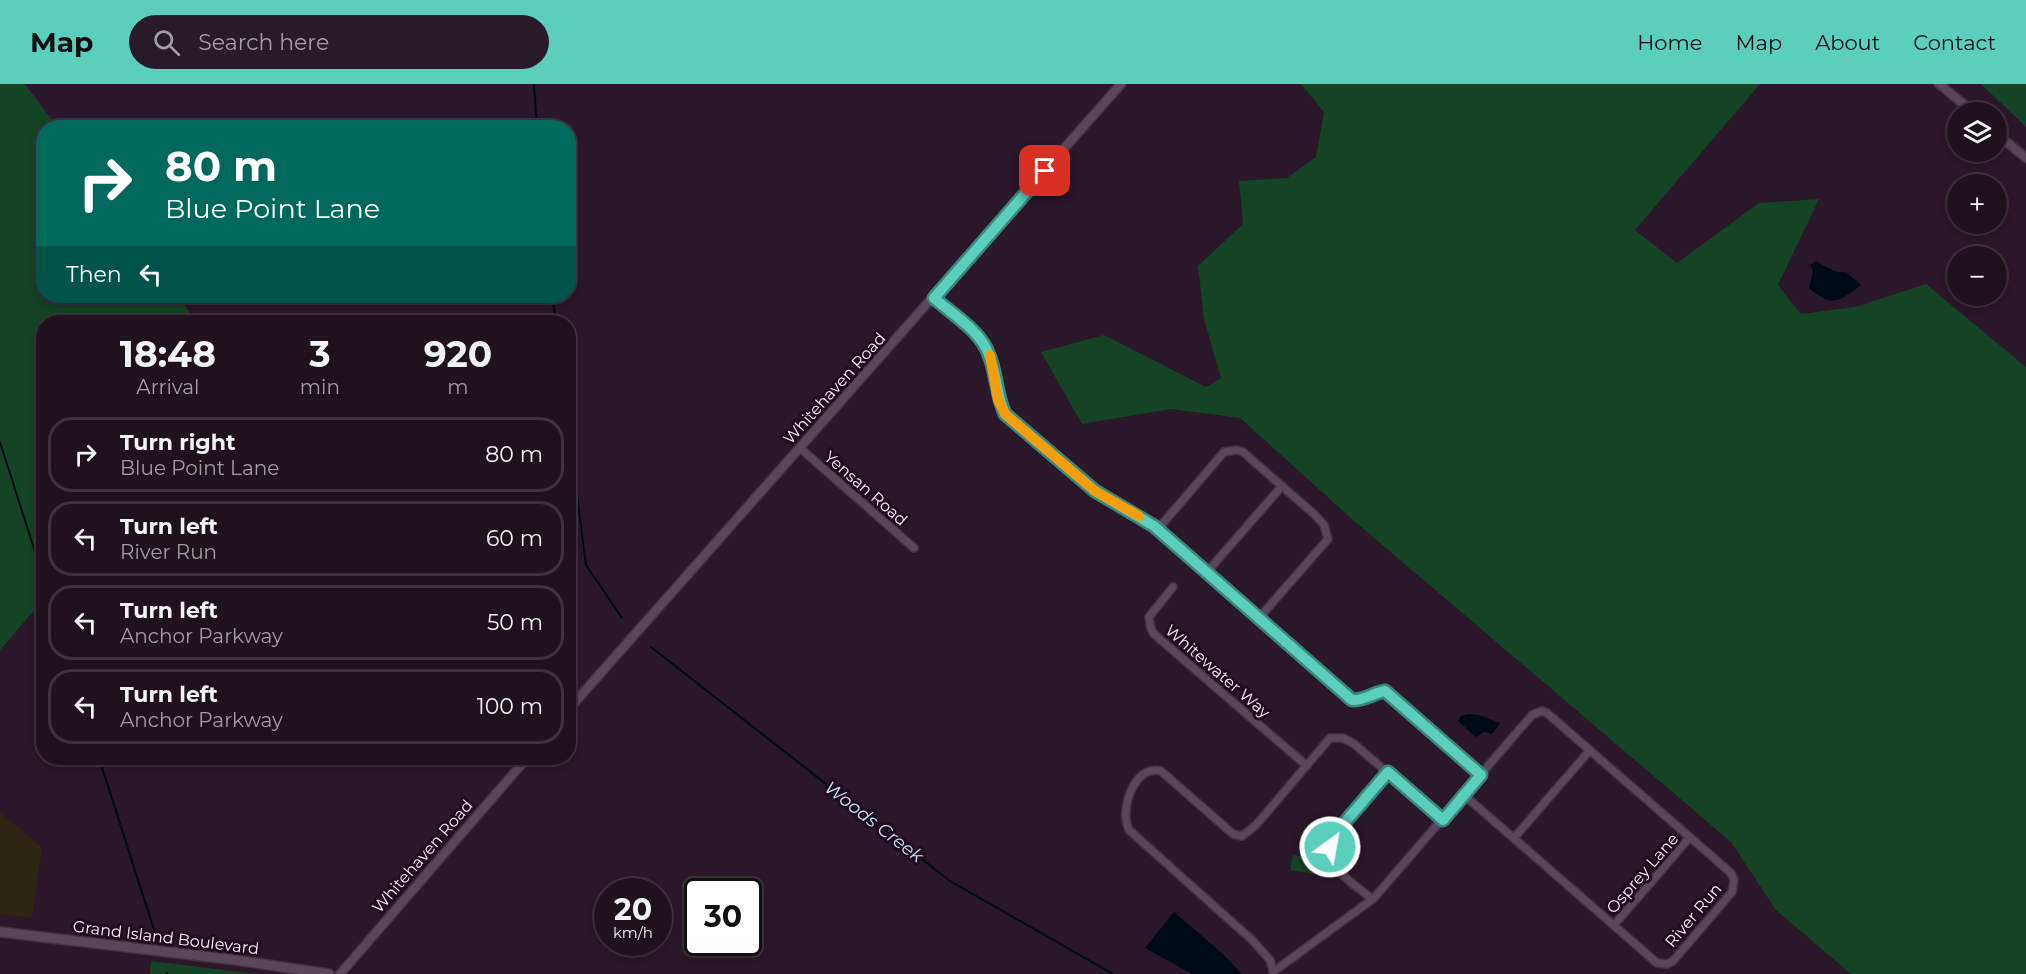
<!DOCTYPE html>
<html lang="en">
<head>
<meta charset="utf-8">
<style>
  :root { --surface:#20111f; --page:#281a28; --text:#f1f3f6; --muted:#a29da4; --line:#3d313d; --accent:#5bcebc }
  body { margin:0; font-family:Montserrat,sans-serif; background:var(--page); color:var(--text); height:100vh; display:flex; flex-direction:column; font-size:22px; white-space:nowrap }
  * { box-sizing:border-box; margin:0 }
  p { font-size:20px; color:var(--muted) }
  .icon { flex:none; width:33px; height:33px; fill:none; stroke:currentColor; stroke-width:2; stroke-linecap:round; stroke-linejoin:round }
  .map { position:relative; flex:1; overflow:hidden }
  .panel { position:absolute; left:36px; top:231px; width:540px; height:450px; display:flex; flex-direction:column; background:var(--surface); border-radius:24px; box-shadow:0 3px 9px #0003,0 0 0 2px var(--line) }
  .panel>* { flex:none }
  .banner { position:absolute; left:36px; top:36px; width:540px; height:183px; border-radius:24px; box-shadow:0 3px 9px #0003,0 0 0 2px var(--line); background:#00695c; color:#fff; overflow:hidden }
  .tools { position:absolute; left:1947px; top:18px; display:grid; gap:12px }
  .tools a { display:grid; place-items:center; width:60px; height:60px; border-radius:50%; background:var(--surface); box-shadow:0 3px 9px #0003,0 0 0 2px var(--line); font-size:30px }
  .speed { position:absolute; left:594px; top:794px; display:flex; gap:12px; font-size:30px; font-weight:700; text-align:center }
  .speed>* { display:grid; place-content:center; width:78px; height:78px; border-radius:50%; background:var(--surface); box-shadow:0 3px 9px #0003,0 0 0 2px var(--line); line-height:1 }
  .speed small { font-size:15px; font-weight:400 }
  .speed .limit { border:3px solid #111; border-radius:9px; background:#fff; color:#111 }
  .pin { position:absolute; display:grid; place-items:center; width:51px; height:51px; color:#fff; margin:-26px; border-radius:12px; box-shadow:0 3px 9px #0006 }
  .me { position:absolute; width:66px; margin:-33px; rotate:32deg; stroke-linejoin:round; filter:drop-shadow(0 0 4px #0008) }
  .turn { display:flex; align-items:center; gap:21px; height:126px; padding:0 30px; font-size:27px }
  .turn .icon { width:78px; height:78px; stroke-width:2.5 }
  .turn b { display:block; font-size:42px; line-height:51px }
  .then { display:flex; align-items:center; height:57px; padding:0 30px; background:#0003; gap:12px; font-size:22px }
  .eta { display:flex; justify-content:space-evenly; align-items:center; height:102px; text-align:center }
  .eta b { font-size:36px; font-weight:700; line-height:42px }
  ul { padding:0; list-style:none }
  li { display:flex; align-items:center; gap:18px; height:75px; margin:0 12px 9px; padding:0 18px; border:3px solid var(--line); border-radius:24px }
  li div { flex:1 }
  li b { display:block; font-size:22px }
  li em { font-style:normal }
  header { display:flex; align-items:center; gap:36px; box-sizing:border-box; height:84px; padding:0 30px; background:var(--accent); color:#111 }
  header strong { font-size:28px }
  nav { display:flex; gap:33px; margin-inline-start:auto; font-size:21px }
  .search { width:420px; height:54px; background:var(--page); display:flex; align-items:center; gap:15px; box-sizing:border-box; padding:0 21px; border-radius:33px; color:var(--muted); font-size:22px }
  .map>svg:first-child { display:block }
  .commercial { fill:#2d2514 }
  .green { fill:#154326 }
  .water { fill:#000b16 }
  .lines { fill:none; stroke-linecap:round; stroke-linejoin:round }
  .stream { stroke:#000b16; stroke-width:2 }
  .minor-casing { stroke:#413240; stroke-width:10 }
  .tertiary-casing { stroke:#413240; stroke-width:11 }
  .secondary-casing { stroke:#413240; stroke-width:12 }
  .minor { stroke:#5b455a; stroke-width:7 }
  .tertiary { stroke:#5b455a; stroke-width:8 }
  .secondary { stroke:#5b455a; stroke-width:9 }
  .route-casing { stroke:#3b867a; stroke-width:15 }
  .route { stroke:#5bcebc; stroke-width:10 }
  .slow { stroke:#f59e0b; stroke-width:10 }
  .labels { text-anchor:middle; stroke-width:6; stroke-linejoin:round; paint-order:stroke }
  .street-label { font-size:16px; fill:#fceffb; stroke:#200e1f }
  .water-label { font-size:18px; font-style:italic; fill:#c6e3fb; stroke:#200e1f }
</style>
</head>
<body>
<header>
<strong>Map</strong>
<div class="search"><svg class="icon" aria-label="search" viewBox="0 0 24 24"><circle cx="10" cy="10" r="6"/><path d="M15 15l6 6"/></svg>Search here</div>
<nav><a>Home</a><a>Map</a><a>About</a><a>Contact</a></nav>
</header>
<div class="map">
<svg width="2026" height="890" viewBox="0 0 2026 890">
  <rect width="100%" height="100%" fill="#2a1729"/>
  <path class="commercial" d="M0 728 42 764 32 834 0 830Z"/>
  <g class="green">
    <path d="M0 0H25L57 43 44 44V212H177L197 238H44L43 516 0 566Z"/>
    <path d="M1301 0H1760L1635 146 1677 179 1759 119 1819 115 1778 201 1801 230 1855 223 1926 200 2026 283V890H1851L1776 826 1731 758 1352 435 1240 334 1171 325 1082 340 1041 268 1104 251 1206 303 1221 294 1204 235 1198 182 1243 140 1239 97 1287 94 1316 73 1324 28Z"/>
    <path d="M1981 0H2026V43Z"/>
    <path d="M1293 771 1316 775 1314 790 1290 786Z"/>
    <path d="M151 877 257 890H150Z"/>
  </g>
  <g class="water">
    <path d="M1816 177C1825 182 1836 190 1846 188L1861 201C1839 218 1832 224 1809 204L1813 187 1810 181Z"/>
    <path d="M1468 630 1479 631 1500 639 1492 650 1484 648 1476 653 1458 637 1461 632Z"/>
    <path d="M1174 828 1223 870 1242 890H1192L1145 864Z"/>
  </g>
  <g class="lines">
    <g class="stream">
      <path d="M534 0 537 44"/>
      <path d="M552 212 556 238"/>
      <path d="M568 341 586 481 622 534"/>
      <path d="M0 358 44 496"/>
      <path d="M651 563 950 797 1113 890"/>
      <path d="M99 674 155 849"/>
      <path d="M167 890V889"/>
    </g>
    <defs>
      <g id="minor">
        <path d="M934 214 977 251 985 262 990 273 998 316 1005 330 1095 407 1154 442 1352 616C1364 617 1373 608 1385 607L1481 691"/>
        <path d="M800 364 914 464"/>
        <path d="M1158 445 1224 368 1237 366 1243 368 1315 431 1324 441 1328 455 1259 534"/>
        <path d="M1207 488 1282 402"/>
        <path d="M1173 503 1149 533 1151 545 1154 550 1307 682"/>
        <path d="M1514 754 1590 666"/>
        <path d="M1372 815C1353 799 1318 780 1334 751L1388 689"/>
        <path d="M1614 841 1690 753"/>
        <path d="M1273 888 1374 814 1532 631 1542 627 1547 629 1731 789 1734 796 1732 808 1673 877 1667 880 1657 879 1464 711"/>
        <path d="M1274 890 1270 876 1252 856 1129 746C1119 726 1134 680 1161 687L1233 750 1242 752 1256 741 1330 654H1343L1353 659 1443 736"/>
      </g>
      <g id="tertiary">
        <path d="M1939 0 1973 28"/>
        <path d="M1996 49 2026 74"/>
        <path d="M568 626 1121 0"/>
        <path d="M340 890 527 674"/>
      </g>
      <path id="secondary" d="M0 848 236 876 329 890"/>
    </defs>
    <use href="#minor" class="minor-casing"/>
    <use href="#tertiary" class="tertiary-casing"/>
    <use href="#secondary" class="secondary-casing"/>
    <use href="#minor" class="minor"/>
    <use href="#tertiary" class="tertiary"/>
    <use href="#secondary" class="secondary"/>
  </g>
  <g class="lines">
    <defs>
      <path id="route" d="M1045 87 934 214C952 230 981 247 989 271 997 290 996 311 1005 330L1095 407 1154 442 1352 616C1364 617 1373 609 1385 607L1481 691 1443 736 1388 688 1334 751 1330 763"/>
    </defs>
    <use href="#route" class="route-casing"/>
    <use href="#route" class="route"/>
    <path class="slow" d="M990 271 998 316 1005 330 1095 407 1139 432"/>
  </g>
  <g class="labels">
    <g class="street-label">
      <text transform="translate(834 304) rotate(-48)" y="6">Whitehaven Road</text>
      <text transform="translate(866 404) rotate(41)" y="6">Yensan Road</text>
      <text transform="translate(1218 587) rotate(41)" y="6">Whitewater Way</text>
      <text transform="translate(422 772) rotate(-49)" y="6">Whitehaven Road</text>
      <text transform="translate(1642 789) rotate(-49)" y="6">Osprey Lane</text>
      <text transform="translate(1693 831) rotate(-50)" y="6">River Run</text>
      <text transform="translate(166 853) rotate(7)" y="6">Grand Island Boulevard</text>
    </g>
    <g class="water-label">
      <text transform="translate(874 738) rotate(38)" y="6">Woods Creek</text>
    </g>
  </g>
</svg>
<div class="tools">
<a><svg class="icon" aria-label="layers" viewBox="0 0 24 24"><path d="M12 4l9 5-9 5-9-5zM3 14l9 5 9-5"/></svg></a>
<a>+</a>
<a>−</a>
</div>
<div class="speed"><div>20<small>km/h</small></div><div class="limit">30</div></div>
<div class="pin" style="left:1045px;top:87px;background:#d93025"><svg class="icon" aria-label="arrive" viewBox="0 0 24 24"><path d="M6 21V4h12l-3 4 3 4H6"/></svg></div>
<svg class="me" style="left:1330px;top:763px" viewBox="-20 -20 40 40"><circle r="17" fill="#5bcebc" stroke="#fff" stroke-width="3"/><path d="M0-11L8 9 0 5-8 9z" fill="#fff"/></svg>
<div class="banner">
<div class="turn"><svg class="icon" aria-label="right" viewBox="0 0 24 24"><path d="M7 20v-9h11M14 6l5 5-5 5"/></svg><div><b>80 m</b>Blue Point Lane</div></div>
<div class="then">Then<svg class="icon" aria-label="left" viewBox="0 0 24 24"><path d="M17 20v-9H6M10 6l-5 5 5 5"/></svg></div>
</div>
<section class="panel">
<div class="eta">
<div><b>18:48</b><p>Arrival</p></div>
<div><b>3</b><p>min</p></div>
<div><b>920</b><p>m</p></div>
</div>
<ul>
<li><svg class="icon" aria-label="right" viewBox="0 0 24 24"><path d="M7 20v-9h11M14 6l5 5-5 5"/></svg><div><b>Turn right</b><p>Blue Point Lane</p></div><em>80 m</em></li>
<li><svg class="icon" aria-label="left" viewBox="0 0 24 24"><path d="M17 20v-9H6M10 6l-5 5 5 5"/></svg><div><b>Turn left</b><p>River Run</p></div><em>60 m</em></li>
<li><svg class="icon" aria-label="left" viewBox="0 0 24 24"><path d="M17 20v-9H6M10 6l-5 5 5 5"/></svg><div><b>Turn left</b><p>Anchor Parkway</p></div><em>50 m</em></li>
<li><svg class="icon" aria-label="left" viewBox="0 0 24 24"><path d="M17 20v-9H6M10 6l-5 5 5 5"/></svg><div><b>Turn left</b><p>Anchor Parkway</p></div><em>100 m</em></li>
</ul>
</section>
</div>
</body>
</html>
